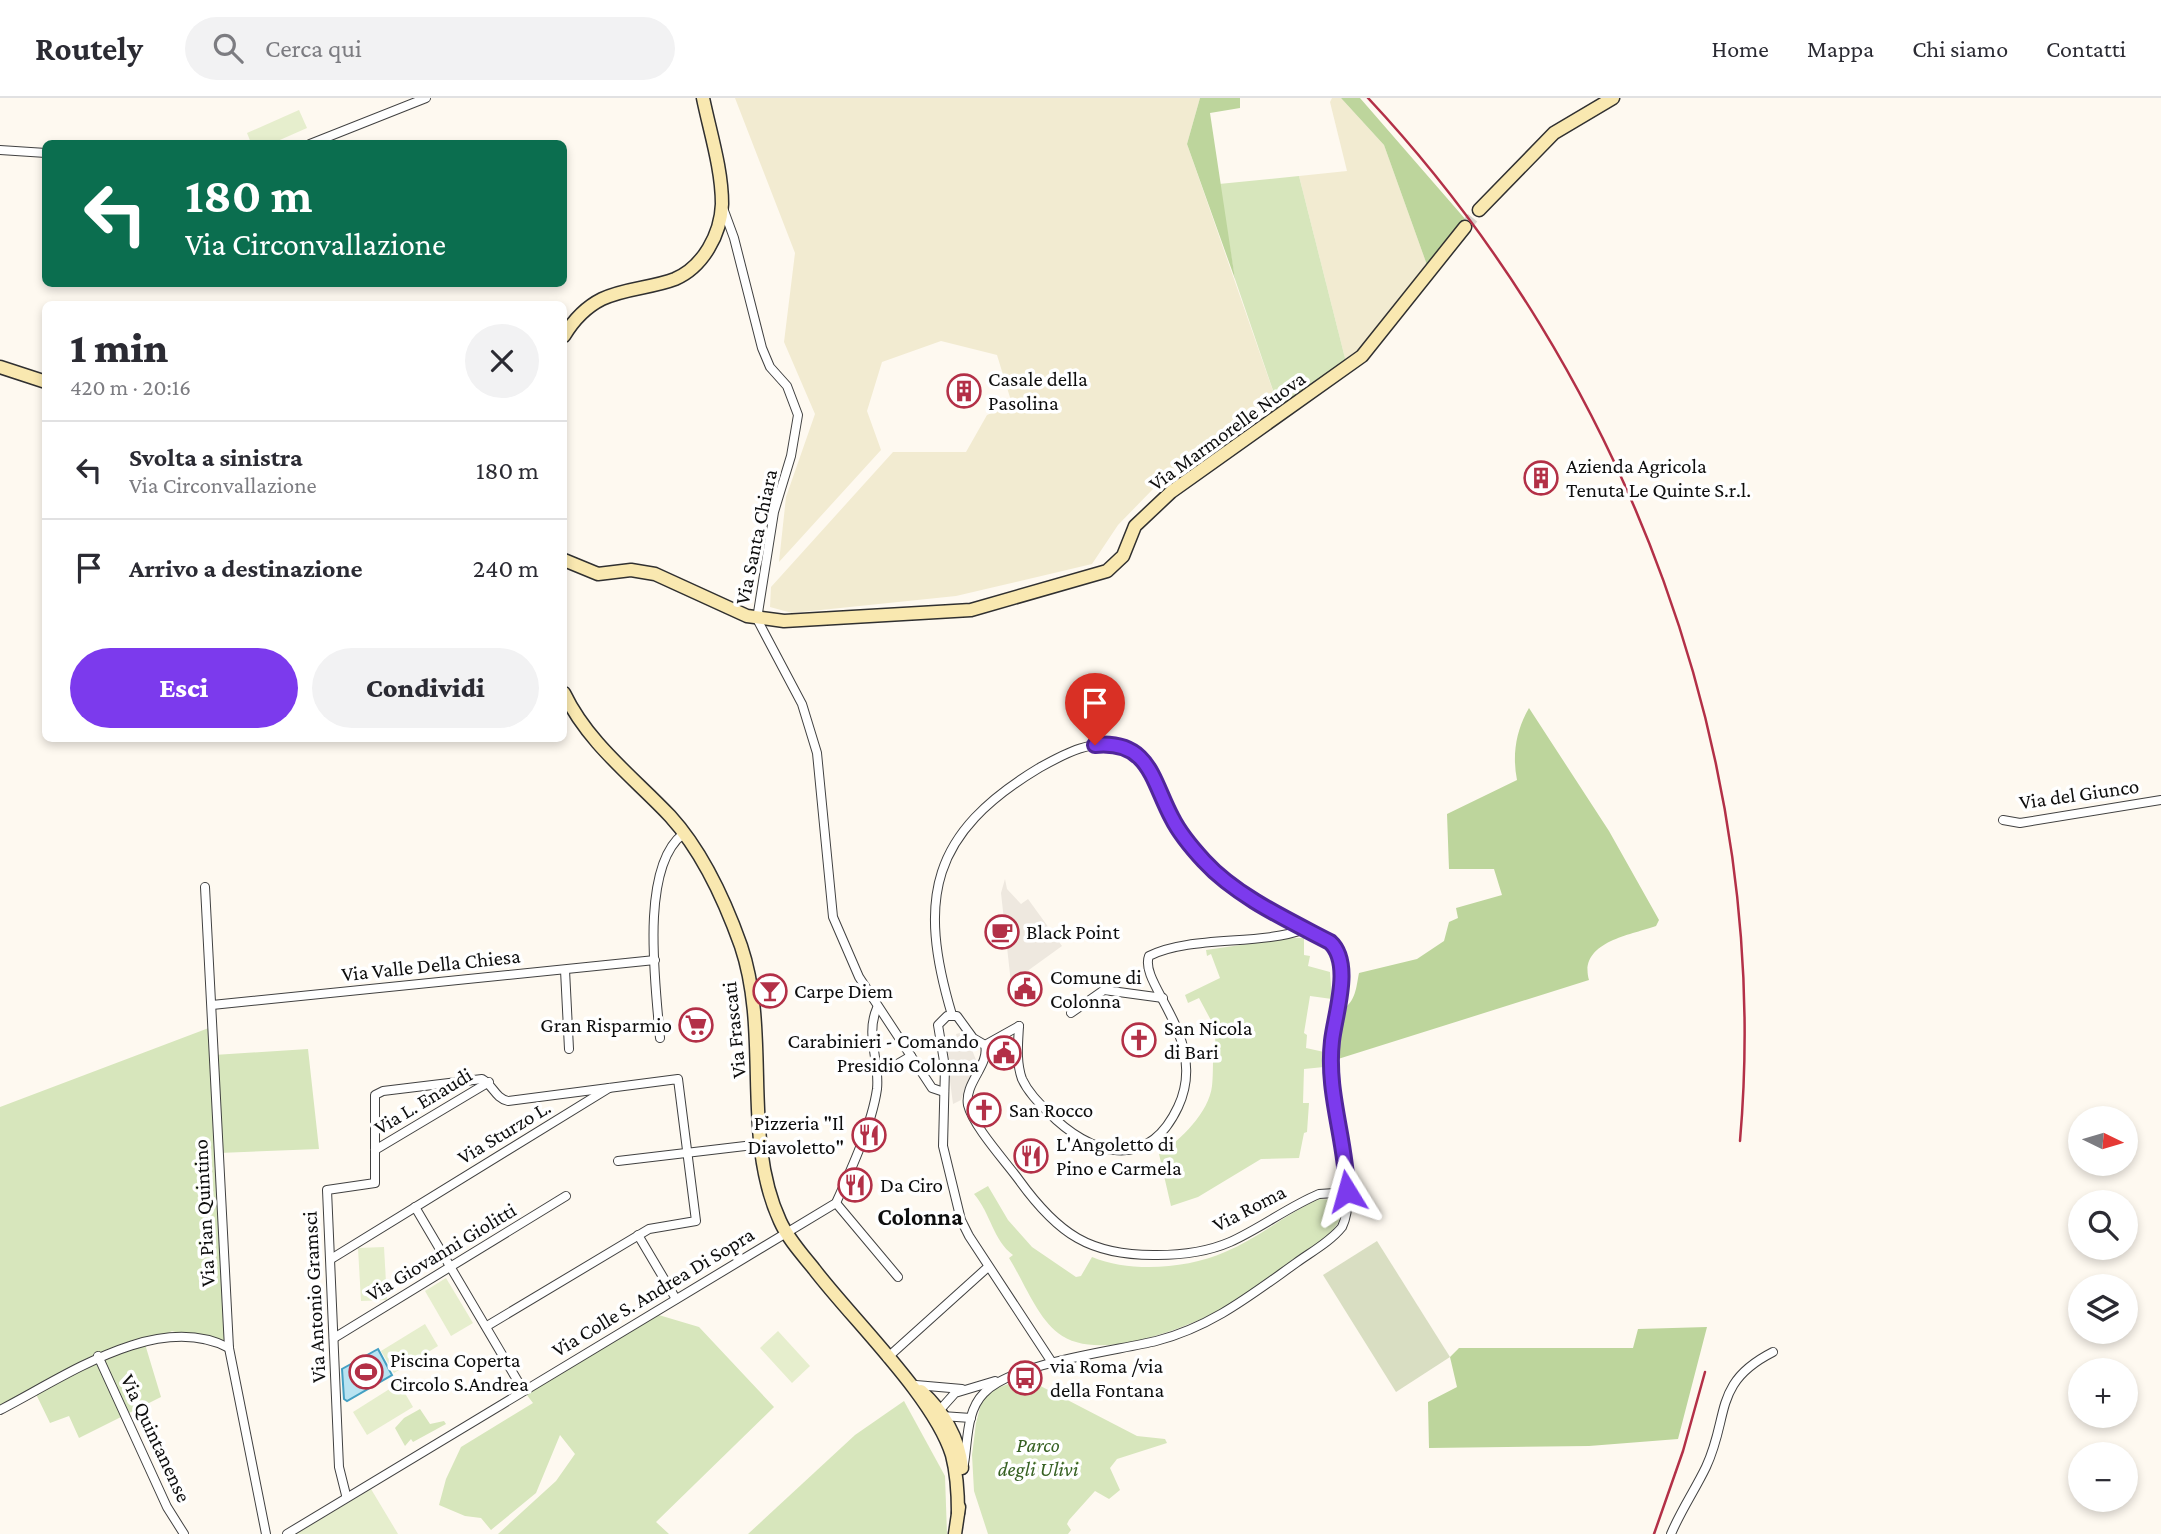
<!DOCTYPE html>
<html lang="it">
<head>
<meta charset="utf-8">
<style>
  :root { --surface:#fff; --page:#f2f2f3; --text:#2b2b33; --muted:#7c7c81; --line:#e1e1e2; --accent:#7c3aed }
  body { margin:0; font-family:"Crimson Pro",serif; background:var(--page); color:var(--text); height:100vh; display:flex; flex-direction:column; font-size:26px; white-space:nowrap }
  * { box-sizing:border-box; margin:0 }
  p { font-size:23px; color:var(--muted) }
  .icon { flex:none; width:38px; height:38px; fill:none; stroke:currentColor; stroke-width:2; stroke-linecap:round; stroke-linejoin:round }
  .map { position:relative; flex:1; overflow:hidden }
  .sheet { position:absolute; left:42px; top:203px; width:525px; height:441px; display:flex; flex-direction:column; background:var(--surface); border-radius:10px; box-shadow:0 4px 10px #0003 }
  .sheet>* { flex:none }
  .guide { position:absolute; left:42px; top:42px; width:525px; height:147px; border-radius:10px; box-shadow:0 4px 10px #0003; background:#0b6e4f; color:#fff; overflow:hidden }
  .needle { width:46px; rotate:95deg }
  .tools { position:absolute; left:2068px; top:1008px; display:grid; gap:14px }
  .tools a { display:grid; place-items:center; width:70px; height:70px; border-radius:50%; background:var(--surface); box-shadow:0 4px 10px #0003; font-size:35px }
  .pin { position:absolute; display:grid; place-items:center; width:60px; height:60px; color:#fff; margin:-72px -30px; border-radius:50% 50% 50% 0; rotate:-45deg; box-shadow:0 0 7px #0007 }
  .pin .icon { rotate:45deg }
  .me { position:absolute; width:77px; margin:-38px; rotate:352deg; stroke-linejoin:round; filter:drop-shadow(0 0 5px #0008) }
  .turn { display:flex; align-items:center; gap:24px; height:147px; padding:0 28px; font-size:32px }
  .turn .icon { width:91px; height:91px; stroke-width:2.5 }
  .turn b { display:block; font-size:49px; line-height:60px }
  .round { display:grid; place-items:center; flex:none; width:74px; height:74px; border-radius:37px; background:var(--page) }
  .head { display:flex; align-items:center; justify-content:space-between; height:119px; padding:0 28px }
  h1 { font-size:42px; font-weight:800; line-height:52px }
  .primary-button { display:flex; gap:14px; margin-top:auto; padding:14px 28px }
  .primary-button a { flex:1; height:80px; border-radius:42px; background:var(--accent); color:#fff; font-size:28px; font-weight:800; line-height:80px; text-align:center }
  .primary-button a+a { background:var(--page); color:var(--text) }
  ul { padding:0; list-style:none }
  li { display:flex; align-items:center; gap:21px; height:98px; padding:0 28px; border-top:2px solid var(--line) }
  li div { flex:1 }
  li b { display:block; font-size:26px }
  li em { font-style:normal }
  header { display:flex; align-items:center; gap:42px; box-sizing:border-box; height:98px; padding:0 35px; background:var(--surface); border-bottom:2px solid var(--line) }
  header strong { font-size:33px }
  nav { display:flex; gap:38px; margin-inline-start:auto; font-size:24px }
  .search { width:490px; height:63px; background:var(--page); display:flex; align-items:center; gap:18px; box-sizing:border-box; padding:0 24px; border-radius:38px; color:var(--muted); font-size:26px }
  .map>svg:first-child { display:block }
  .farmland { fill:#f2ebd1 }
  .green { fill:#d7e6bc }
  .forest { fill:#bdd59c }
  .cemetery { fill:#d9dec2 }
  .pitch { fill:#e6eecd }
  .plaza { fill:#eee8df }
  .water { fill:#b8e3f1; stroke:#44a0c3; stroke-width:2 }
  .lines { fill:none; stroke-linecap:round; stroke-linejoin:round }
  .secondary-tunnel { stroke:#dad6ce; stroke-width:12; stroke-dasharray:12 6; stroke-linecap:butt }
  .street-casing { stroke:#414141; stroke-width:10 }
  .secondary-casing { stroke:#303030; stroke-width:15 }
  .street { stroke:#fff; stroke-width:8 }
  .secondary { stroke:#f9e8b0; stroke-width:12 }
  .rail { stroke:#b33047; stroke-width:2.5 }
  .route-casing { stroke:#51269a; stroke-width:18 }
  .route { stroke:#7c3aed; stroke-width:12 }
  .labels { text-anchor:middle; stroke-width:7; stroke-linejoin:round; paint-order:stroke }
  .poi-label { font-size:21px; fill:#0e0e0e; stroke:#fff; text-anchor:start }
  .street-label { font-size:21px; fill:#0e0e0e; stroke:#fff }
  .park-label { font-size:21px; font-style:italic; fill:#376123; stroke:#fff }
  .quarter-label { font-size:24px; font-weight:bold; fill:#0e0e0e; stroke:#fff }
</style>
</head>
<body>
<header>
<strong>Routely</strong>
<div class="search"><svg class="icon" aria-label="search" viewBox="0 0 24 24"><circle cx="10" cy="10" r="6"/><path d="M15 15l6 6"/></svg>Cerca qui</div>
<nav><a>Home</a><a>Mappa</a><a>Chi siamo</a><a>Contatti</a></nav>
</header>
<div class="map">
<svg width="2161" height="1436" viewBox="0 0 2161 1436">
  <rect width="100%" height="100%" fill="#fef9f0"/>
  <g class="farmland">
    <path d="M735 0H1200L1187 46 1279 310 1191 352 1118 427 1092 466 956 498 792 515 770 509 771 489 893 354H966L987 317 1012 306 997 257 941 243 882 264 867 313 881 352 779 464 786 399 815 316 784 244 795 155Z"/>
    <path d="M1332 0H1341L1384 47 1427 167 1370 242 1346 264 1299 78 1347 73 1330 4Z"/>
  </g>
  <g class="green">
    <path d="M1299 78 1346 264 1279 310 1235 181 1219 86Z"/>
    <path d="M1289 840H1304V857L1310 858 1308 868 1330 874 1332 901 1310 898 1304 935 1307 937 1306 950 1324 954V969L1304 971 1303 1005H1309L1307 1034 1304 1035 1299 1060 1261 1061 1198 1099 1171 1108 1159 1056C1181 1042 1209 1014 1212 988 1213 980 1213 966 1213 956L1216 954 1215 939H1207L1205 933 1214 928 1199 900 1188 905 1185 897 1220 880 1211 856 1207 858 1206 852Z"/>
    <path d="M214 928V957L308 951 319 1051 219 1055 229 1250 172 1233 145 1246 161 1299 79 1340 69 1318 50 1325 35 1294 0 1312V1009Z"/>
    <path d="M988 1088 1008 1122 1032 1149 1076 1179 1081 1178 1092 1159C1131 1175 1186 1171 1225 1154 1258 1140 1286 1116 1319 1101L1335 1102C1356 1126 1312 1148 1296 1159 1276 1174 1256 1191 1235 1204 1197 1226 1099 1268 1058 1235 1037 1219 1024 1184 1009 1160L1013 1157C993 1142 991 1116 974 1096Z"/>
    <path d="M652 1215 699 1229 774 1309 656 1424 669 1436H498L556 1383 575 1356 560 1337 536 1395 491 1432 481 1420 465 1418 439 1407 446 1381 461 1349 533 1305 523 1292Z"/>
    <path d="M1025 1280 1137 1338 1165 1341 1167 1345 1117 1361 1110 1370 1120 1392 1109 1401 1095 1393 1069 1422 1067 1426 1071 1432 1068 1436H988L974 1393 972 1357 976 1325 981 1306 989 1293Z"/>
    <path d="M904 1303 945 1378 947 1436H748L855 1337Z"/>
    <path d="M420 1311 430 1326 444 1323 446 1326 413 1344 411 1341 405 1348 395 1330 404 1320Z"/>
  </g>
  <g class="forest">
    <path d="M1200 0H1240V10L1210 15 1235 181 1187 46Z"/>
    <path d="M1341 0H1360L1466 122 1427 167 1384 47Z"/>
    <path d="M1529 610 1609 733 1659 822 1656 828C1631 837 1578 844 1589 882L1338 961 1342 912C1356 903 1356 890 1359 875L1417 861 1444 843 1449 824 1458 820 1456 810 1502 797 1494 771H1449L1447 716 1517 682C1512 657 1516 632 1529 610Z"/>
    <path d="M1707 1229 1678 1341 1589 1348 1429 1350 1428 1304 1457 1289 1450 1259 1459 1250H1633L1638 1231Z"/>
  </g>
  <path class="cemetery" d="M1377 1143 1450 1259 1396 1294 1323 1177Z"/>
  <g class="pitch">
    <path d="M299 12 307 30 273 45H251L247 35Z"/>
    <path d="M384 1149 387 1202 361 1203 358 1150Z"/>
    <path d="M446 1180 473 1225 451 1238 425 1193Z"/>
    <path d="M425 1226 438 1248 394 1275 381 1253Z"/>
    <path d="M778 1233 810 1268 792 1285 760 1250Z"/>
    <path d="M399 1285 413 1309 367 1337 353 1314Z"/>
    <path d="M371 1391 398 1436H296Z"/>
  </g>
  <g class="plaza">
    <path d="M1005 781 1007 791 1021 806 1028 801 1062 848 1011 885 1001 795Z"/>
    <path d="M965 934 976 962 961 1002 953 1006 946 952 959 949 956 936Z"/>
  </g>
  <path class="water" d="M378 1251 392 1277 347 1303 344 1301 342 1271Z"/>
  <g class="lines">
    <path class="secondary-tunnel" d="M1465 129 1479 112"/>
    <defs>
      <g id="street">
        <path d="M310 46 426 0"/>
        <path d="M0 52 46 55"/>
        <path d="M723 110 734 140 762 250 770 269 787 288 798 317 791 358 774 414 757 521 802 606 817 655 833 819 859 879 932 990 944 994"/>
        <path d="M2003 722 2020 725 2161 702"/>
        <path d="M205 789 229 1250 266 1436"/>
        <path d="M565 872 569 951"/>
        <path d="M212 907 655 862"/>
        <path d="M1071 915 1104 892 1163 900"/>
        <path d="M952 917C917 800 931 735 1039 670 1064 656 1094 639 1124 650 1156 661 1158 696 1173 722 1182 739 1195 754 1209 768 1235 794 1274 814 1306 832 1316 837 1331 841 1337 852 1349 872 1329 949 1331 978 1332 1020 1360 1091 1342 1129 1330 1144 1311 1154 1296 1165 1251 1197 1211 1229 1156 1243 1115 1253 1012 1265 984 1295 966 1313 968 1343 964 1366"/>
        <path d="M1019 928C1018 946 1016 964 1022 981 1028 994 1038 1004 1048 1014 1090 1057 1147 1075 1178 1009 1210 941 1138 886 1149 858 1191 837 1260 848 1305 831"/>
        <path d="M660 940C656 890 639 770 683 736"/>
        <path d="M985 947C990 967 964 985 968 1007 973 1028 1006 1064 1019 1082 1058 1136 1090 1158 1157 1157 1182 1157 1207 1154 1230 1144 1261 1130 1288 1109 1319 1096L1335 1095 1346 1107"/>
        <path d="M985 947 973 940 957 918H947L938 927 945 969 943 1048 961 1122 969 1138 1053 1266"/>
        <path d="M985 947 1019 928"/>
        <path d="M894 968 911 958"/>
        <path d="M375 1052 489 984"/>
        <path d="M618 1063 762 1046"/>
        <path d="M836 1105 898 1179"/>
        <path d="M415 1109 523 1292"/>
        <path d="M638 1137 676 1201"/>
        <path d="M331 1161 609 990"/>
        <path d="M334 1240 566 1098"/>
        <path d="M98 1258 167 1409 184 1436"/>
        <path d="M887 1260 988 1169"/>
        <path d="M916 1287 962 1291"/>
        <path d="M0 1312C63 1280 157 1212 229 1250"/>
        <path d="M938 1314 955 1295 995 1283"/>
        <path d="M942 1318 971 1320"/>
        <path d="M346 1397 339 1369 327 1092 375 1085V997L383 993 482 981C493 987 495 1000 508 1003L678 981 696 1123 649 1131 487 1228"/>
        <path d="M287 1436 836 1105C851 1072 872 1026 877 991 880 963 865 937 877 910"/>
        <path d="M1671 1436C1681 1412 1695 1392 1706 1369 1730 1318 1712 1285 1773 1254"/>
      </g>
      <g id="secondary">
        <path d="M1479 112 1554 35 1613 0"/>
        <path d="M564 238C573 223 586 209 602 201 625 190 652 190 675 181 703 169 721 136 722 106 722 71 710 34 703 0"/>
        <path d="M0 269 46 284"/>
        <path d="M564 462 598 476 631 472 655 476 747 518 784 523 971 512 1107 473 1123 458 1135 428 1171 394 1362 258 1465 129"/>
        <path d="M564 595C588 645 632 678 670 718 702 753 725 803 741 848 771 937 741 1038 780 1123 788 1141 802 1156 814 1171 852 1221 934 1299 952 1357 957 1376 958 1395 958 1415"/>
        <path d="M921 1293C943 1313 959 1340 962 1370"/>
        <path d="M955 1436 959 1409"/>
      </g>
    </defs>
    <use href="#street" class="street-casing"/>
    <use href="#secondary" class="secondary-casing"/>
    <use href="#street" class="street"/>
    <use href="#secondary" class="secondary"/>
    <g class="rail">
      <path d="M1368 0C1627 277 1773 663 1740 1043"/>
      <path d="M1654 1436 1683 1353 1705 1274"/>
    </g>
  </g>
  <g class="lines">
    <defs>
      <path id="route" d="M1095 647C1150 642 1152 683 1172 720 1180 736 1192 750 1204 763 1236 798 1288 822 1330 844 1353 865 1335 916 1332 943 1326 994 1346 1042 1347 1093"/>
    </defs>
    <use href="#route" class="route-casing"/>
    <use href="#route" class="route"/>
  </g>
  <defs>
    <symbol id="building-ring" viewBox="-11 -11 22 22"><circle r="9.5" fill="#fff" stroke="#b33047" stroke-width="1.5"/><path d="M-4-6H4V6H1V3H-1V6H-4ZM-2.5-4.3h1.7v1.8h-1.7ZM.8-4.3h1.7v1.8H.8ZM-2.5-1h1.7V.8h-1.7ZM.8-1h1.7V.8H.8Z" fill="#b33047"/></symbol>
    <symbol id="cafe-ring" viewBox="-11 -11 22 22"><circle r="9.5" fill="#fff" stroke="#b33047" stroke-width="1.5"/><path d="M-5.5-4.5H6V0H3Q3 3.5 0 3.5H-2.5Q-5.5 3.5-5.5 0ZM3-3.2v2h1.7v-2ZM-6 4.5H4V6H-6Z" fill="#b33047"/></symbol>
    <symbol id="civic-ring" viewBox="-11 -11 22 22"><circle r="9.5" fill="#fff" stroke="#b33047" stroke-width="1.5"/><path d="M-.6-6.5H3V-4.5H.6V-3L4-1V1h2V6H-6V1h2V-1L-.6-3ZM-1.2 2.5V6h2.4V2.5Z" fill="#b33047"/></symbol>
    <symbol id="bar-ring" viewBox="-11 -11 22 22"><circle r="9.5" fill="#fff" stroke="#b33047" stroke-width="1.5"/><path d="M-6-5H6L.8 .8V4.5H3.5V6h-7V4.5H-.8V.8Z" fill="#b33047"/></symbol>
    <symbol id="supermarket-ring" viewBox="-11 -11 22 22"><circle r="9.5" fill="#fff" stroke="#b33047" stroke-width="1.5"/><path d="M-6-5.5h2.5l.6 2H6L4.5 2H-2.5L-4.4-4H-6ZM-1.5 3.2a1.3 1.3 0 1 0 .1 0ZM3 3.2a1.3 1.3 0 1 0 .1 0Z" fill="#b33047"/></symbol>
    <symbol id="church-ring" viewBox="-11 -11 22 22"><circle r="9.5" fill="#fff" stroke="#b33047" stroke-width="1.5"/><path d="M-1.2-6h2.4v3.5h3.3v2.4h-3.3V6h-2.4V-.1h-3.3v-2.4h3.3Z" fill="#b33047"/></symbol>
    <symbol id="restaurant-ring" viewBox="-11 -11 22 22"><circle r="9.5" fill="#fff" stroke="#b33047" stroke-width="1.5"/><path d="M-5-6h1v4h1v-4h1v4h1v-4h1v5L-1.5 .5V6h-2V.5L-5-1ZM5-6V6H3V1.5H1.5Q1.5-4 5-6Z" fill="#b33047"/></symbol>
    <symbol id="stadium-ring" viewBox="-11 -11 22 22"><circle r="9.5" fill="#fff" stroke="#b33047" stroke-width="1.5"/><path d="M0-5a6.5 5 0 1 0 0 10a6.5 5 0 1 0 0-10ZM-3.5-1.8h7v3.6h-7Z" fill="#b33047"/></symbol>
    <symbol id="bus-ring" viewBox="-11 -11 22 22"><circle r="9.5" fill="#fff" stroke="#b33047" stroke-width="1.5"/><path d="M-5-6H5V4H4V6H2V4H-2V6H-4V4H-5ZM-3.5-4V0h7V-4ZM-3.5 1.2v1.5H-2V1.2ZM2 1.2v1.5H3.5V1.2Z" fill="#b33047"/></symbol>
  </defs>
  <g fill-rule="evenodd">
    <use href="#building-ring" x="945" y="274" width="38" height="38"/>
    <use href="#building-ring" x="1522" y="361" width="38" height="38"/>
    <use href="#cafe-ring" x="983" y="815" width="38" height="38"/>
    <use href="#civic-ring" x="1006" y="872" width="38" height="38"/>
    <use href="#bar-ring" x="751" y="874" width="38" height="38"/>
    <use href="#supermarket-ring" x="677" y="908" width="38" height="38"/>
    <use href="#church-ring" x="1120" y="923" width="38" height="38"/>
    <use href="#civic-ring" x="985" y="936" width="38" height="38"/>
    <use href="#church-ring" x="965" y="993" width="38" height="38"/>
    <use href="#restaurant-ring" x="850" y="1018" width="38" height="38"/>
    <use href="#restaurant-ring" x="1012" y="1039" width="38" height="38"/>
    <use href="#restaurant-ring" x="836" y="1068" width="38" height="38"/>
    <use href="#stadium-ring" x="347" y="1255" width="38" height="38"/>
    <use href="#bus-ring" x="1006" y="1261" width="38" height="38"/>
  </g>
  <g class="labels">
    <g class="poi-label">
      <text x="988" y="288">Casale della<tspan x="988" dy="24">Pasolina</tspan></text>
      <text x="1566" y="375">Azienda Agricola<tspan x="1566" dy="24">Tenuta Le Quinte S.r.l.</tspan></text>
      <text x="1026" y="841">Black Point</text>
      <text x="1050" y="886">Comune di<tspan x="1050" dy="24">Colonna</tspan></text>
      <text x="794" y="900">Carpe Diem</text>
      <text x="672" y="934" text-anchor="end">Gran Risparmio</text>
      <text x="1164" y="937">San Nicola<tspan x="1164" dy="24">di Bari</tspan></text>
      <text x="979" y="950" text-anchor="end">Carabinieri - Comando<tspan x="979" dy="24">Presidio Colonna</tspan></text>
      <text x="1009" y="1019">San Rocco</text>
      <text x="844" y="1032" text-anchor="end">Pizzeria "Il<tspan x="844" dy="24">Diavoletto"</tspan></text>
      <text x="1056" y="1053">L'Angoletto di<tspan x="1056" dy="24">Pino e Carmela</tspan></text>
      <text x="880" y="1094">Da Ciro</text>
      <text x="390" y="1269">Piscina Coperta<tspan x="390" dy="24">Circolo S.Andrea</tspan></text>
      <text x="1050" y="1275">via Roma /via<tspan x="1050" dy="24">della Fontana</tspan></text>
    </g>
    <g class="street-label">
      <text transform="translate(1227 333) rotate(-36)" y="7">Via Marmorelle Nuova</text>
      <text transform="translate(756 439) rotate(-78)" y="7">Via Santa Chiara</text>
      <text transform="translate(2079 696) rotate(-8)" y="7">Via del Giunco</text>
      <text transform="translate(431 867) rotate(-6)" y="7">Via Valle Della Chiesa</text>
      <text transform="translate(734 932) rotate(-96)" y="7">Via Frascati</text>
      <text transform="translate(423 1003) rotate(-31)" y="7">Via L. Enaudi</text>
      <text transform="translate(504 1034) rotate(-31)" y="7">Via Sturzo L.</text>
      <text transform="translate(1249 1110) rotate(-27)" y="7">Via Roma</text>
      <text transform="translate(204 1115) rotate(-93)" y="7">Via Pian Quintino</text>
      <text transform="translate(441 1154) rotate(-31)" y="7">Via Giovanni Giolitti</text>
      <text transform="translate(653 1194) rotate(-31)" y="7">Via Colle S. Andrea Di Sopra</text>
      <text transform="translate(314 1199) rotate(-93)" y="7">Via Antonio Gramsci</text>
      <text transform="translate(156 1340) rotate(65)" y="7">Via Quintanense</text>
    </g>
    <g class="park-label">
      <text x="1038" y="1354">Parco<tspan x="1038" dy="24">degli Ulivi</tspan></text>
    </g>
    <g class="quarter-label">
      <text x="920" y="1127">Colonna</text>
    </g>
  </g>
</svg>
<div class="tools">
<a><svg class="needle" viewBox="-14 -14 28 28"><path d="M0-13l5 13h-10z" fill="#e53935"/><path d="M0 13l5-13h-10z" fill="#7c7c81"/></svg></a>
<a><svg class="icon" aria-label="search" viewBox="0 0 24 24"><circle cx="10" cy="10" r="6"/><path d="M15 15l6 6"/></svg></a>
<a><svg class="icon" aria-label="layers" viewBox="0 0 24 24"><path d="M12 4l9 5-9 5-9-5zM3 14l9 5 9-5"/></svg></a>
<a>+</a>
<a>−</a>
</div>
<div class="pin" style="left:1095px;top:647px;background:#d93025"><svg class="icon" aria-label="arrive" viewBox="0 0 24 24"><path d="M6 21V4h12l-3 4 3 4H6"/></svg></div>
<svg class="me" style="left:1347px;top:1093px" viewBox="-20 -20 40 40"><path d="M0-17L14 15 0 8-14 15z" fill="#7c3aed" stroke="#fff" stroke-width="4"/></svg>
<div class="guide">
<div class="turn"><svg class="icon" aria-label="left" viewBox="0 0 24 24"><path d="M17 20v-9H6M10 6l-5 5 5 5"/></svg><div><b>180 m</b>Via Circonvallazione</div></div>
</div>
<section class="sheet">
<div class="head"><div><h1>1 min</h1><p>420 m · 20:16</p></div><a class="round"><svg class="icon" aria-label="close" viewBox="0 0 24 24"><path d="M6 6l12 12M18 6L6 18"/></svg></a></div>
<ul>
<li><svg class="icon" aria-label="left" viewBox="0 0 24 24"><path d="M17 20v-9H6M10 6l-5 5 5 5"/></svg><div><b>Svolta a sinistra</b><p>Via Circonvallazione</p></div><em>180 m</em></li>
<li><svg class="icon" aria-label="arrive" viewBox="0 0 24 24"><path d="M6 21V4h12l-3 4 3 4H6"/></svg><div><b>Arrivo a destinazione</b></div><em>240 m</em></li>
</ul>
<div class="primary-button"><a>Esci</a><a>Condividi</a></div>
</section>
</div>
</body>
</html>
